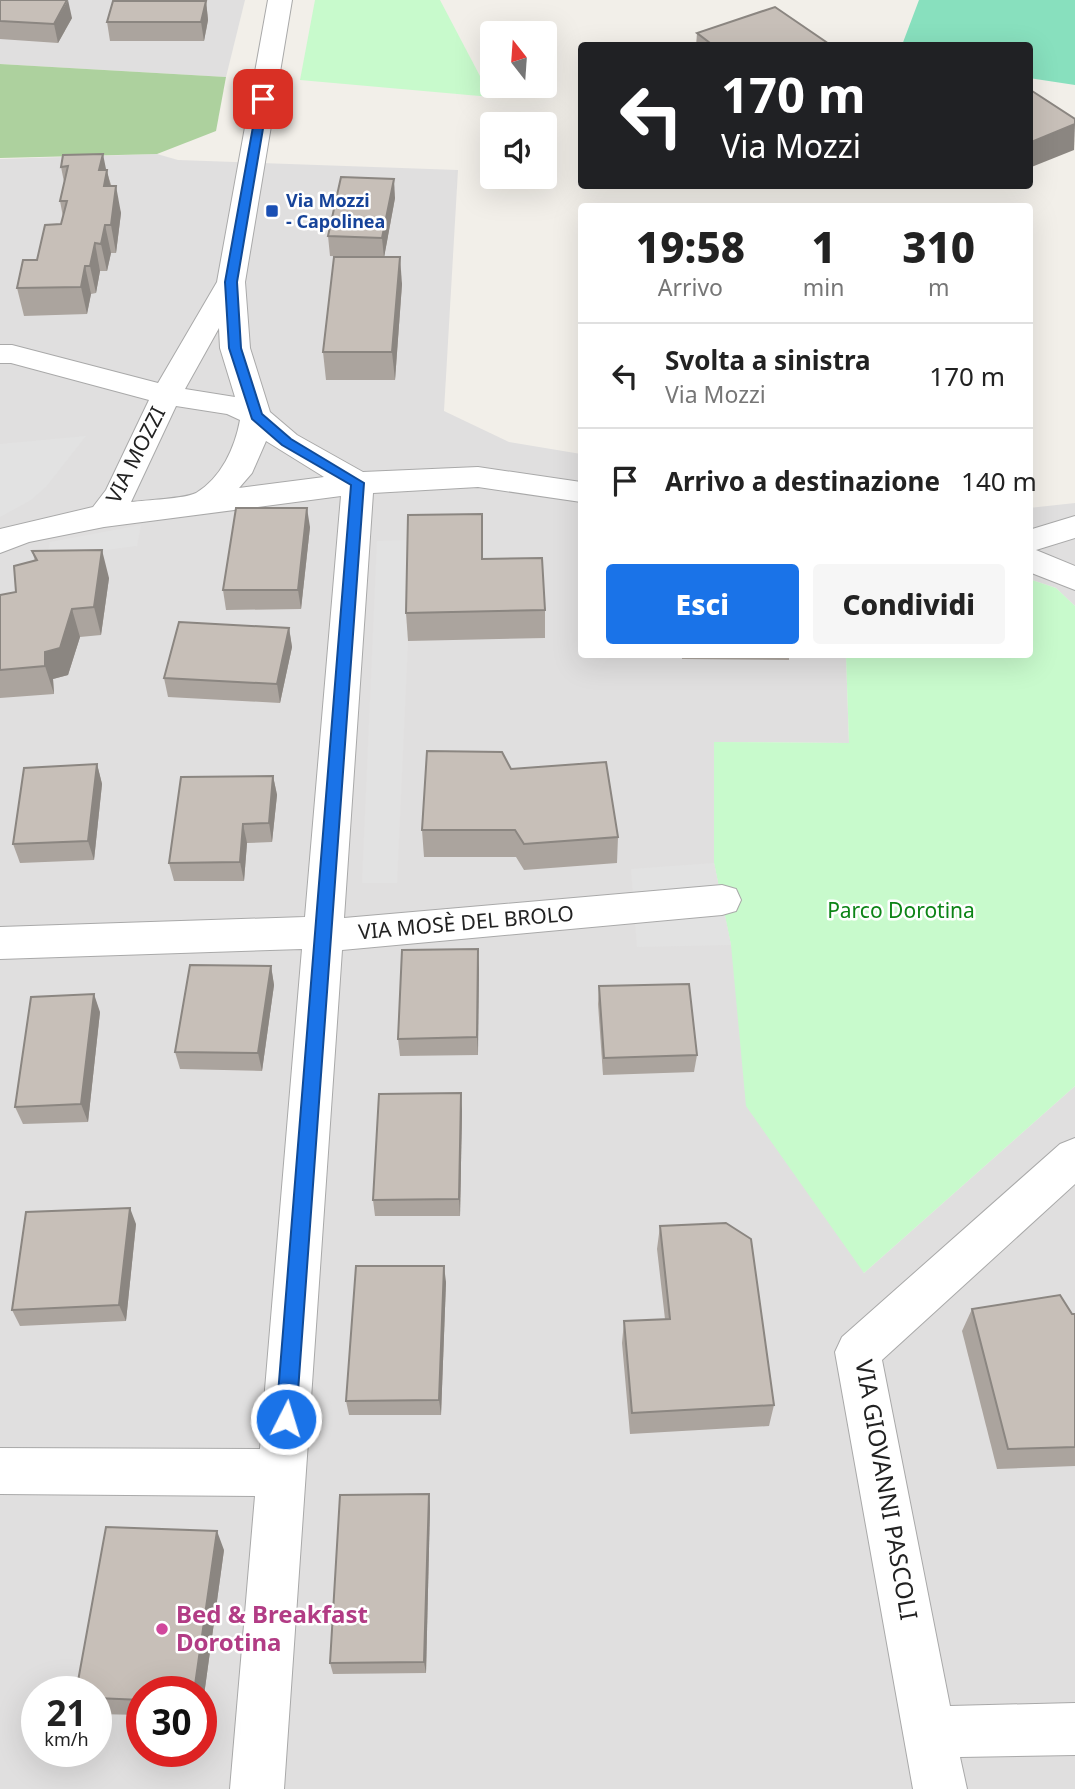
<!DOCTYPE html>
<html lang="it">
<head>
<meta charset="utf-8">
<style>
  :root { --surface:#fff; --page:#f6f6f6; --text:#222; --muted:#767676; --line:#e0e0e0; --accent:#1a73e8 }
  body { margin:0; font-family:"Noto Sans",sans-serif; background:var(--page); color:var(--text); height:100vh; display:flex; flex-direction:column; font-size:26px; white-space:nowrap }
  * { box-sizing:border-box; margin:0 }
  p { font-size:23px; color:var(--muted) }
  .icon { flex:none; width:38px; height:38px; fill:none; stroke:currentColor; stroke-width:2; stroke-linecap:round; stroke-linejoin:round }
  .map { position:relative; flex:1; overflow:hidden }
  .details { position:absolute; left:578px; top:203px; width:455px; height:455px; display:flex; flex-direction:column; background:var(--surface); border-radius:7px; box-shadow:0 7px 28px #0002 }
  .details>* { flex:none }
  .guide { position:absolute; left:578px; top:42px; width:455px; height:147px; border-radius:7px; box-shadow:0 7px 28px #0002; background:#202124; color:#fff; overflow:hidden }
  .needle { width:46px; rotate:343deg }
  .buttons { position:absolute; left:480px; top:21px; display:grid; gap:14px }
  .buttons a { display:grid; place-items:center; width:77px; height:77px; border-radius:7px; background:var(--surface); box-shadow:0 7px 28px #0002; font-size:35px }
  .speed { position:absolute; left:21px; top:1676px; display:flex; gap:14px; font-size:35px; font-weight:700; text-align:center }
  .speed>* { display:grid; place-content:center; width:91px; height:91px; border-radius:50%; background:var(--surface); box-shadow:0 7px 28px #0002; line-height:1 }
  .speed small { font-size:18px; font-weight:400 }
  .speed .limit { border:10px solid #d22; background:#fff; color:#111 }
  .pin { position:absolute; display:grid; place-items:center; width:60px; height:60px; color:#fff; margin:-30px; border-radius:14px; box-shadow:0 4px 10px #0006 }
  .me { position:absolute; width:77px; margin:-38px; rotate:5deg; stroke-linejoin:round; filter:drop-shadow(0 0 5px #0008) }
  .turn { display:flex; align-items:center; gap:24px; height:147px; padding:0 28px; font-size:32px }
  .turn .icon { width:91px; height:91px; stroke-width:2.5 }
  .turn b { display:block; font-size:49px; line-height:60px }
  .eta { display:flex; justify-content:space-evenly; align-items:center; height:119px; text-align:center }
  .eta b { font-size:42px; font-weight:800; line-height:49px }
  .cta { display:flex; gap:14px; margin-top:auto; padding:14px 28px }
  .cta a { flex:1; height:80px; border-radius:7px; background:var(--accent); color:#fff; font-size:28px; font-weight:800; line-height:80px; text-align:center }
  .cta a+a { background:var(--page); color:var(--text) }
  ul { padding:0; list-style:none }
  li { display:flex; align-items:center; gap:21px; height:105px; padding:0 28px; border-top:2px solid var(--line) }
  li div { flex:1 }
  li b { display:block; font-size:26px }
  li em { font-style:normal }
  .map>svg:first-child { display:block }
  .residential { fill:#e0dfdf; fill-rule:evenodd }
  .forest { fill:#add19e }
  .park { fill:#c8facc }
  .pitch { fill:#88e0be }
  .parking { fill:#e2e2e2 }
  .lines { fill:none; stroke-linecap:round; stroke-linejoin:round }
  .minor-casing { stroke:#a9a9a9; stroke-width:2 }
  .minor { fill:#fff; fill-rule:evenodd }
  .wall { fill:#aba49e }
  .shaded-wall { fill:#8b8681 }
  .building { fill:#c7bfb8; stroke:#8b8681; stroke-width:2 }
  .route { fill:#1a73e8; stroke:#114b97; stroke-width:2 }
  .transit-dot { fill:#1a4fb4; stroke:#fff; stroke-width:2.5 }
  .hotel-dot { fill:#d1479c; stroke:#fff; stroke-width:2.5 }
  .labels { text-anchor:middle; stroke-width:5; stroke-linejoin:round; paint-order:stroke }
  .far-transit-label { font-size:18px; font-weight:bold; fill:#164399; stroke:#fff; text-anchor:start }
  .street-label { font-size:21px; fill:#222; stroke:#fff }
  .park-label { font-size:21px; fill:#0c8416; stroke:#fff }
  .near-street-label { font-size:24px; fill:#222; stroke:#fff }
  .near-hotel-label { font-size:24px; font-weight:bold; fill:#b23c85; stroke:#fff; text-anchor:start }
</style>
</head>
<body>
<div class="map">
<svg width="1075" height="1789" viewBox="0 0 1075 1789">
  <rect width="100%" height="100%" fill="#f2efe9"/>
  <g class="residential">
    <path d="M0 0H245L226 77 0 64Z"/>
    <path d="M157 154 178 160 458 170 444 411 509 442 581 454V654L846 655 849 743 715 742 714 863 731 945 864 1273 1075 1086V1789H0V159ZM37 1692H96V1752H37ZM142 1692H201V1752H142Z"/>
    <path d="M1075 503V606L1056 588 1029 579V508Z"/>
  </g>
  <path class="forest" d="M0 64 226 77 216 131 157 154 0 158Z"/>
  <g class="park">
    <path d="M315 0H440L491 97 300 80Z"/>
    <path d="M1029 579 1056 588 1075 606V1086L864 1273 746 1106 731 945 714 863V742L849 743 846 655 1029 654Z"/>
  </g>
  <path class="pitch" d="M919 0H1075V85L1029 78V46L902 45Z"/>
  <g class="parking">
    <path d="M86 436 46 487 31 500 0 517V444Z"/>
    <path d="M141 525 137 546 47 558 50 542Z"/>
    <path d="M407 540 408 641 397 883H362L377 541Z"/>
    <path d="M714 863 731 945 637 947 631 869Z"/>
  </g>
  <g class="lines">
    <defs>
      <g id="minor">
        <path d="M268 0H292L245 282 250 348 270 412 297 435 363 472 478 467 581 482V502L478 487 373 493 344 918 722 885 736 889 741 900 736 911 722 915 342 950 284 1789H230L255 1496 0 1494V1448L260 1449 302 949 0 959V927L305 917 341 496 104 527 29 542 0 553V529L93 507 106 490 149 400 11 363H0V345H12L158 383 217 282ZM219 328 220 348 235 397 185 389ZM176 406 227 414 240 420C235 448 221 478 196 493 184 499 146 500 131 502ZM266 441 324 477 239 488 252 473Z"/>
        <path d="M1075 516V538L1036 550 1075 566V590L1029 572V530Z"/>
        <path d="M1075 1138V1184L882 1360 950 1706 1075 1703V1755L960 1757 967 1789H913L835 1352 842 1337 1060 1144Z"/>
      </g>
    </defs>
    <use href="#minor" class="minor-casing"/>
    <use href="#minor" class="minor"/>
  </g>
  <g class="wall">
    <path d="M0 0 72 18 58 43 0 39Z"/>
    <path d="M206 1 208 20 204 41H110L107 22Z"/>
    <path d="M697 33 832 46H696Z"/>
    <path d="M63 155 106 170 121 213 116 253H111L107 271H100L96 293 91 294 87 314 24 316 17 288 61 224 63 217 60 201 64 182 61 167Z"/>
    <path d="M395 198 384 257 402 284 395 380H326L323 352 353 257 330 256 328 236Z"/>
    <path d="M310 527 301 609 226 610 223 590Z"/>
    <path d="M32 551 109 578 101 635 80 637 68 675 53 679 54 694 0 698V595L16 592 35 561Z"/>
    <path d="M483 559 545 610V638L408 641 406 613Z"/>
    <path d="M289 628 292 647 280 703 168 697 164 678Z"/>
    <path d="M682 654H789V660L682 659Z"/>
    <path d="M97 764 102 784 94 860 20 863 13 844Z"/>
    <path d="M511 769 618 837 617 863 524 870 516 857H424L422 830Z"/>
    <path d="M273 776 277 795 272 842 247 843 244 881H174L169 863Z"/>
    <path d="M478 949V1055L400 1056 398 1039Z"/>
    <path d="M271 966 274 985 262 1071 180 1069 175 1052Z"/>
    <path d="M599 986 697 1055 694 1072 603 1075 598 1004Z"/>
    <path d="M100 1012 88 1122 23 1124 15 1107Z"/>
    <path d="M462 1110 460 1216H375L373 1200Z"/>
    <path d="M136 1224 126 1321 20 1326 12 1310Z"/>
    <path d="M660 1226 774 1405 769 1426 630 1434 622 1343 624 1321 665 1319 657 1249Z"/>
    <path d="M446 1282 441 1415H349L346 1401Z"/>
    <path d="M972 1309 1075 1314V1466L997 1469 962 1331Z"/>
    <path d="M429 1494 430 1507 426 1673 333 1674 330 1663Z"/>
    <path d="M224 1550 201 1717V1692H142V1715L96 1714V1692Z"/>
  </g>
  <g class="shaded-wall">
    <path d="M68 0 72 18 58 43 54 24Z"/>
    <path d="M206 1 208 20 204 41 201 22Z"/>
    <path d="M1075 124 1074 150 1029 168V143Z"/>
    <path d="M103 154 107 174V170L113 198 110 213 99 170Z"/>
    <path d="M394 179 395 198 384 258 382 238Z"/>
    <path d="M116 186 121 213 116 253 111 225Z"/>
    <path d="M105 225 111 253 107 271 101 244Z"/>
    <path d="M95 243 100 271 96 293 90 266Z"/>
    <path d="M400 257 402 284 395 380 392 352Z"/>
    <path d="M85 266 91 294 87 314 81 287Z"/>
    <path d="M307 508 310 527 301 609 298 590Z"/>
    <path d="M102 550 109 578 101 635 94 607Z"/>
    <path d="M72 609 80 637 68 675 53 679 54 694 45 666V652Z"/>
    <path d="M289 628 292 647 280 703 277 684Z"/>
    <path d="M97 764 102 784 94 860 88 841Z"/>
    <path d="M273 776 277 795 272 842 269 823Z"/>
    <path d="M243 824 247 843 244 881 240 862Z"/>
    <path d="M478 949 479 968 478 1055 477 1037Z"/>
    <path d="M271 966 274 985 262 1071 258 1053Z"/>
    <path d="M94 994 100 1012 88 1122 81 1104Z"/>
    <path d="M461 1093 462 1110 460 1216 459 1199Z"/>
    <path d="M130 1208 136 1224 126 1321 119 1305Z"/>
    <path d="M444 1266 446 1282 441 1415 439 1400Z"/>
    <path d="M429 1494 430 1507 426 1673 424 1662Z"/>
    <path d="M217 1531 224 1550 201 1717V1692H194Z"/>
  </g>
  <g class="building">
    <path d="M0 0H67L54 24 0 21Z"/>
    <path d="M113 1H206L201 22H107Z"/>
    <path d="M775 7 832 46H714L697 33Z"/>
    <path d="M1029 89 1075 119V124L1029 143Z"/>
    <path d="M103 154 99 170H107L104 186H116L111 225H105L101 244 95 243 90 266H85L81 287 17 288 23 260H37L45 225 61 224 67 201H60L68 166 61 167 63 155Z"/>
    <path d="M341 177 394 179 382 238 328 236Z"/>
    <path d="M334 257H400L392 352H323Z"/>
    <path d="M236 508H307L298 590H223Z"/>
    <path d="M482 514V559L542 558 545 610 406 613 408 515Z"/>
    <path d="M102 550 94 607 72 609 60 648 45 652V666L0 670V595L16 592 14 566 37 560 32 551Z"/>
    <path d="M179 622 289 628 277 684 164 678Z"/>
    <path d="M427 751 502 752 511 769 606 762 618 837 524 844 515 830H422Z"/>
    <path d="M97 764 88 841 13 844 24 768Z"/>
    <path d="M273 776 269 823 243 824 240 862 169 863 181 777Z"/>
    <path d="M478 949 477 1037 398 1039 402 950Z"/>
    <path d="M190 965 271 966 258 1053 175 1052Z"/>
    <path d="M689 984 697 1055 604 1058 599 986Z"/>
    <path d="M94 994 81 1104 15 1107 31 997Z"/>
    <path d="M461 1093 459 1199 373 1200 379 1094Z"/>
    <path d="M130 1208 119 1305 12 1310 26 1212Z"/>
    <path d="M726 1223 751 1239 774 1405 632 1413 624 1321 670 1319 660 1226Z"/>
    <path d="M356 1266H444L439 1400 346 1401Z"/>
    <path d="M1060 1295 1072 1314H1075V1447L1008 1449 972 1309Z"/>
    <path d="M429 1494 424 1662 330 1663 340 1495Z"/>
    <path d="M106 1527 217 1531 194 1692H142V1700L96 1698V1692H76Z"/>
  </g>
  <path class="route" d="M263 96 268 99 237 282 241 348 262 414 291 439 364 483 296 1419 293 1426 286 1428 279 1426 276 1419 351 485 282 445 252 419 229 348 225 282 258 99Z"/>
  <rect class="transit-dot" x="265" y="204" width="14" height="14" rx="3.5"/>
  <circle class="hotel-dot" cx="162" cy="1629" r="7"/>
  <g class="labels">
    <g class="far-transit-label">
      <text x="286" y="207">Via Mozzi<tspan x="286" dy="21">- Capolinea</tspan></text>
    </g>
    <g class="street-label">
      <text transform="translate(136 455) rotate(-63)" y="7">VIA MOZZI</text>
      <text transform="translate(466 923) rotate(-5)" y="7">VIA MOSÈ DEL BROLO</text>
    </g>
    <g class="park-label">
      <text x="901" y="918">Parco Dorotina</text>
    </g>
    <g class="near-street-label">
      <text transform="translate(886 1490) rotate(80)" y="8">VIA GIOVANNI PASCOLI</text>
    </g>
    <g class="near-hotel-label">
      <text x="176" y="1623">Bed &amp; Breakfast<tspan x="176" dy="28">Dorotina</tspan></text>
    </g>
  </g>
</svg>
<div class="buttons">
<a><svg class="needle" viewBox="-14 -14 28 28"><path d="M0-13l5 13h-10z" fill="#e53935"/><path d="M0 13l5-13h-10z" fill="#767676"/></svg></a>
<a><svg class="icon" aria-label="sound" viewBox="0 0 24 24"><path d="M4 9h4l5-4v14l-5-4H4zM17 9q2 3 0 6"/></svg></a>
</div>
<div class="speed"><div>21<small>km/h</small></div><div class="limit">30</div></div>
<div class="pin" style="left:263px;top:99px;background:#d93025"><svg class="icon" aria-label="arrive" viewBox="0 0 24 24"><path d="M6 21V4h12l-3 4 3 4H6"/></svg></div>
<svg class="me" style="left:286px;top:1419px" viewBox="-20 -20 40 40"><circle r="17" fill="#1a73e8" stroke="#fff" stroke-width="3"/><path d="M0-11L8 9 0 5-8 9z" fill="#fff"/></svg>
<div class="guide">
<div class="turn"><svg class="icon" aria-label="left" viewBox="0 0 24 24"><path d="M17 20v-9H6M10 6l-5 5 5 5"/></svg><div><b>170 m</b>Via Mozzi</div></div>
</div>
<section class="details">
<div class="eta">
<div><b>19:58</b><p>Arrivo</p></div>
<div><b>1</b><p>min</p></div>
<div><b>310</b><p>m</p></div>
</div>
<ul>
<li><svg class="icon" aria-label="left" viewBox="0 0 24 24"><path d="M17 20v-9H6M10 6l-5 5 5 5"/></svg><div><b>Svolta a sinistra</b><p>Via Mozzi</p></div><em>170 m</em></li>
<li><svg class="icon" aria-label="arrive" viewBox="0 0 24 24"><path d="M6 21V4h12l-3 4 3 4H6"/></svg><div><b>Arrivo a destinazione</b></div><em>140 m</em></li>
</ul>
<div class="cta"><a>Esci</a><a>Condividi</a></div>
</section>
</div>
</body>
</html>
